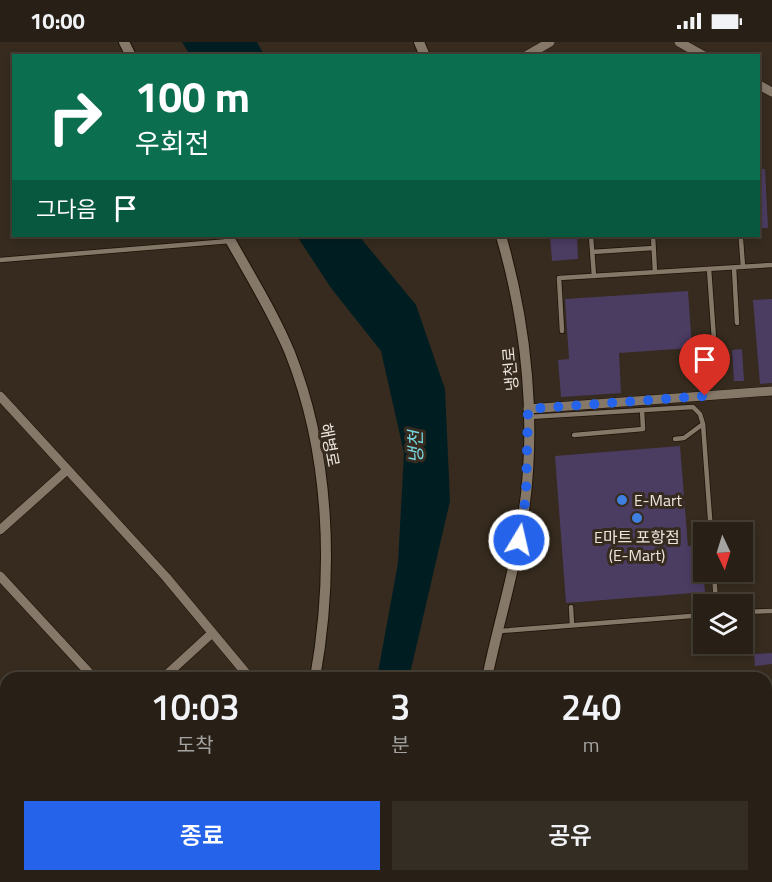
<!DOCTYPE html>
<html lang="ko">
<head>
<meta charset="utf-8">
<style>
  :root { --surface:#282016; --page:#342d23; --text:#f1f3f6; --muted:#a5a3a1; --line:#443e35; --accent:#2563eb }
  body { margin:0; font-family:"Titillium Web","Noto Sans KR",sans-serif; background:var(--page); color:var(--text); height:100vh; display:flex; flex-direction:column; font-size:22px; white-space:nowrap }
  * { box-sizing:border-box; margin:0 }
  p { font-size:20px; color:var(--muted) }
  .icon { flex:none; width:33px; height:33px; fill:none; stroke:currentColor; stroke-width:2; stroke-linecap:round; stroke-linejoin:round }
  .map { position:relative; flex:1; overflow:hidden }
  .drawer { position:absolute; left:0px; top:630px; width:772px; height:210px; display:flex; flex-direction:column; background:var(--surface); border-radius:18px 18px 0 0; box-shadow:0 3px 9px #0003,0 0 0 2px var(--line) }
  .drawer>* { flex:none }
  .top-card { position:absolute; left:12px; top:12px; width:748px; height:183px; border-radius:0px; box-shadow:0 3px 9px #0003,0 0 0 2px var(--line); background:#0b6e4f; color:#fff; overflow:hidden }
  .needle { width:39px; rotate:176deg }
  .fabs { position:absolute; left:693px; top:480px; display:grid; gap:12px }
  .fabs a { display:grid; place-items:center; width:60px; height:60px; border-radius:0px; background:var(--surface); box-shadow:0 3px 9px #0003,0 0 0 2px var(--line); font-size:30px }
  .pin { position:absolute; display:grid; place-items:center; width:51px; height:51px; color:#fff; margin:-62px -26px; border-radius:50% 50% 50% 0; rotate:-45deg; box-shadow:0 0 6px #0007 }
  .pin .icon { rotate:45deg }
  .me { position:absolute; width:66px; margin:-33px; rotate:9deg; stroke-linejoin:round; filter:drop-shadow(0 0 4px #0008) }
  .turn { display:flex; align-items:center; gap:21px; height:126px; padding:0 24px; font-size:27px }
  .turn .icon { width:78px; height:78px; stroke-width:2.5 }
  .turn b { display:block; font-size:42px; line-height:51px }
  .then { display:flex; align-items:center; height:57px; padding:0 24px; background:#0003; gap:12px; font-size:22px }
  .eta { display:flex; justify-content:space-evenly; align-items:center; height:102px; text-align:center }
  .eta b { font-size:36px; font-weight:600; line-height:42px }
  .button { display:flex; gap:12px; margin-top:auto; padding:12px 24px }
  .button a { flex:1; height:69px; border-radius:0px; background:var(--accent); color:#fff; font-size:24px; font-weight:600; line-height:69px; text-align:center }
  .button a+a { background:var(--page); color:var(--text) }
  .status { display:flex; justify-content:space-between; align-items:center; height:42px; padding:0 30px; background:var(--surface); direction:ltr }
  .status svg { height:16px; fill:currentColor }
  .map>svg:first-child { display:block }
  .built { fill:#443421 }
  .water { fill:#001e22 }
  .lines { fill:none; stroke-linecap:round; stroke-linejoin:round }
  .stream { stroke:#001e22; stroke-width:3 }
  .building { fill:#4b3c62 }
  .service-casing { stroke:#1d1307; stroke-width:6 }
  .minor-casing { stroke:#1d1307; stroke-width:10 }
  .tertiary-casing { stroke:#1d1307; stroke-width:12 }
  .primary-casing { stroke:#1d1307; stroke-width:15 }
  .path { stroke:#7e756a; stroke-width:1.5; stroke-dasharray:4.5 3; stroke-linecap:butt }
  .service { stroke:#857869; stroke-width:4.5 }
  .minor { stroke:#857869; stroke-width:9 }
  .tertiary { stroke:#857869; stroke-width:10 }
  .primary { stroke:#987b43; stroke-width:14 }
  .route { stroke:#2563eb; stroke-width:10; stroke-dasharray:0 18 }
  .shop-dot { fill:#3f7fe0; stroke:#362b1e; stroke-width:2 }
  .labels { text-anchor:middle; stroke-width:6; stroke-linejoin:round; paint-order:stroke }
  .street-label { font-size:16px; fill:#ece5dc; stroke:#362b1e }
  .poi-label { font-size:16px; fill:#ece5dc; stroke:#362b1e; text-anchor:start }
  .water-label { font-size:18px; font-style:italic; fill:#75d8e4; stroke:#362b1e }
</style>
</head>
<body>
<div class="status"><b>10:00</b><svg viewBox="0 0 49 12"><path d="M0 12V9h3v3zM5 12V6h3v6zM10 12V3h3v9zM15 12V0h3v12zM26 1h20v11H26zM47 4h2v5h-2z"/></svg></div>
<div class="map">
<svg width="772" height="840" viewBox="0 0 772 840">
  <rect width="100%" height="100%" fill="#362b1e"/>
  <path class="built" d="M766 705H772V840H481L483 834H766Z"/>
  <g class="water">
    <path d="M182 0H257L264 13H190Z"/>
    <path d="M297 194H359L416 263 445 347 450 459 409 636H377L398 521 404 411 381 309 331 246Z"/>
  </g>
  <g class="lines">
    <path class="stream" d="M345 840 346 834"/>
  </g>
  <g class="building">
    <path d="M759 127H765L768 186H759Z"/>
    <path d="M550 194H577L578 217 552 219Z"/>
    <path d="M688 249 692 306 619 311 621 351 561 355 558 318 569 317 565 257Z"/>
    <path d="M772 257V341L760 342 753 258Z"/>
    <path d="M742 307 744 339H734L732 308Z"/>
    <path d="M680 404 688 504 701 503 705 550 566 561 555 414Z"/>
    <path d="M772 611V622L755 624 754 612Z"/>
  </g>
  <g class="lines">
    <defs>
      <g id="service">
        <path d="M591 194 594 234"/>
        <path d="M653 194 655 230"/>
        <path d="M741 198 743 225"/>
        <path d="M592 210 653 206"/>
        <path d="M0 218 230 199"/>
        <path d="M734 226 737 281"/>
        <path d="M709 227 714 297"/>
        <path d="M562 289 559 236 772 223"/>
        <path d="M529 375 693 365 700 372 703 382 711 490"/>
        <path d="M574 393 643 387 642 368"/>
        <path d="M675 397 684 396 703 382"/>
        <path d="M714 530 716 562"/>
        <path d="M571 565 572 583"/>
        <path d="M742 570 772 569"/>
        <path d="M500 589 704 573"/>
        <path d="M766 801 772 805"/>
        <path d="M504 840 509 834"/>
      </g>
      <g id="minor">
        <path d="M679 0 704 14"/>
        <path d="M526 14 550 0"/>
        <path d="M759 43 772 50"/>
        <path d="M0 354 166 535 250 636"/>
        <path d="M528 367 772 349"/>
        <path d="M0 488 67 428"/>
        <path d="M0 534 94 636"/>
        <path d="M163 636 211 592"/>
        <path d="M0 706 6 713"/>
        <path d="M0 784 6 778"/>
        <path d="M114 834 120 840"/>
      </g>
      <g id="tertiary">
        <path d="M124 0 131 14"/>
        <path d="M419 0 425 14"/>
        <path d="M228 194C249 232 273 270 290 311 330 412 334 530 315 636"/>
        <path d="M487 636C498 582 515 529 523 475 537 383 527 283 501 194"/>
        <path d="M266 840 267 834"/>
      </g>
      <g id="primary">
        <path d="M766 660 772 659"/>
        <path d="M766 676H772"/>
        <path d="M466 836 467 834"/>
        <path d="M286 840 295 834"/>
        <path d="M320 840 330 834"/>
      </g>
    </defs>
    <use href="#service" class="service-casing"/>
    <use href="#minor" class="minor-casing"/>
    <use href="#tertiary" class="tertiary-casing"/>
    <use href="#primary" class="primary-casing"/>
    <path class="path" d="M355 840 364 834"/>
    <use href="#service" class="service"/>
    <use href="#minor" class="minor"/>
    <use href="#tertiary" class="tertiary"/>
    <use href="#primary" class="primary"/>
  </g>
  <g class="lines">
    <path class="route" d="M519 498 526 454 528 367 705 354"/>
  </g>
  <g class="shop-dot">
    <circle cx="622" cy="458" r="6"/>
    <circle cx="637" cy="476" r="6"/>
  </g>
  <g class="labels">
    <g class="street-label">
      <text transform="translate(510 327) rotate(-95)" y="6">냉천로</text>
      <text transform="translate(330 403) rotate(79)" y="6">해병로</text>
    </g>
    <g class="poi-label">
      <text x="634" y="464">E-Mart</text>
      <text x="637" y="501" text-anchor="middle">E마트 포항점<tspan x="637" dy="18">(E-Mart)</tspan></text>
    </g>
    <g class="water-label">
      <text transform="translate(416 405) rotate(-91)" y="6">냉천</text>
    </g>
  </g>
</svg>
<div class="fabs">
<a><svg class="needle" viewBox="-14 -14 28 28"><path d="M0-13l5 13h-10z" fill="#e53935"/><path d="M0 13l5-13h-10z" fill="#a5a3a1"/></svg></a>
<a><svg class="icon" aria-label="layers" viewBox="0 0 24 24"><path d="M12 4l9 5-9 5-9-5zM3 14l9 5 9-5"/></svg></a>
</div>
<div class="pin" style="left:705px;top:354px;background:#d93025"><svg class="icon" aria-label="arrive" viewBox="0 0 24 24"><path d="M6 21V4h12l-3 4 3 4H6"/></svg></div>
<svg class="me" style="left:519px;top:498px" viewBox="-20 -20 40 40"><circle r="17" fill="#2563eb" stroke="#fff" stroke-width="3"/><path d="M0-11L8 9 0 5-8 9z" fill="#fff"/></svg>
<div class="top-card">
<div class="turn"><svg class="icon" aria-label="right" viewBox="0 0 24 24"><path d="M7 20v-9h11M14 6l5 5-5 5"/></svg><div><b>100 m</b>우회전</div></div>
<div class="then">그다음<svg class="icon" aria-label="arrive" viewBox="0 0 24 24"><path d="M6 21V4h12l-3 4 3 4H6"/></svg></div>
</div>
<section class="drawer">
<div class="eta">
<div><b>10:03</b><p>도착</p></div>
<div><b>3</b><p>분</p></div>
<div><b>240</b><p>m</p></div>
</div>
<div class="button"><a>종료</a><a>공유</a></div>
</section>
</div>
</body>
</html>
